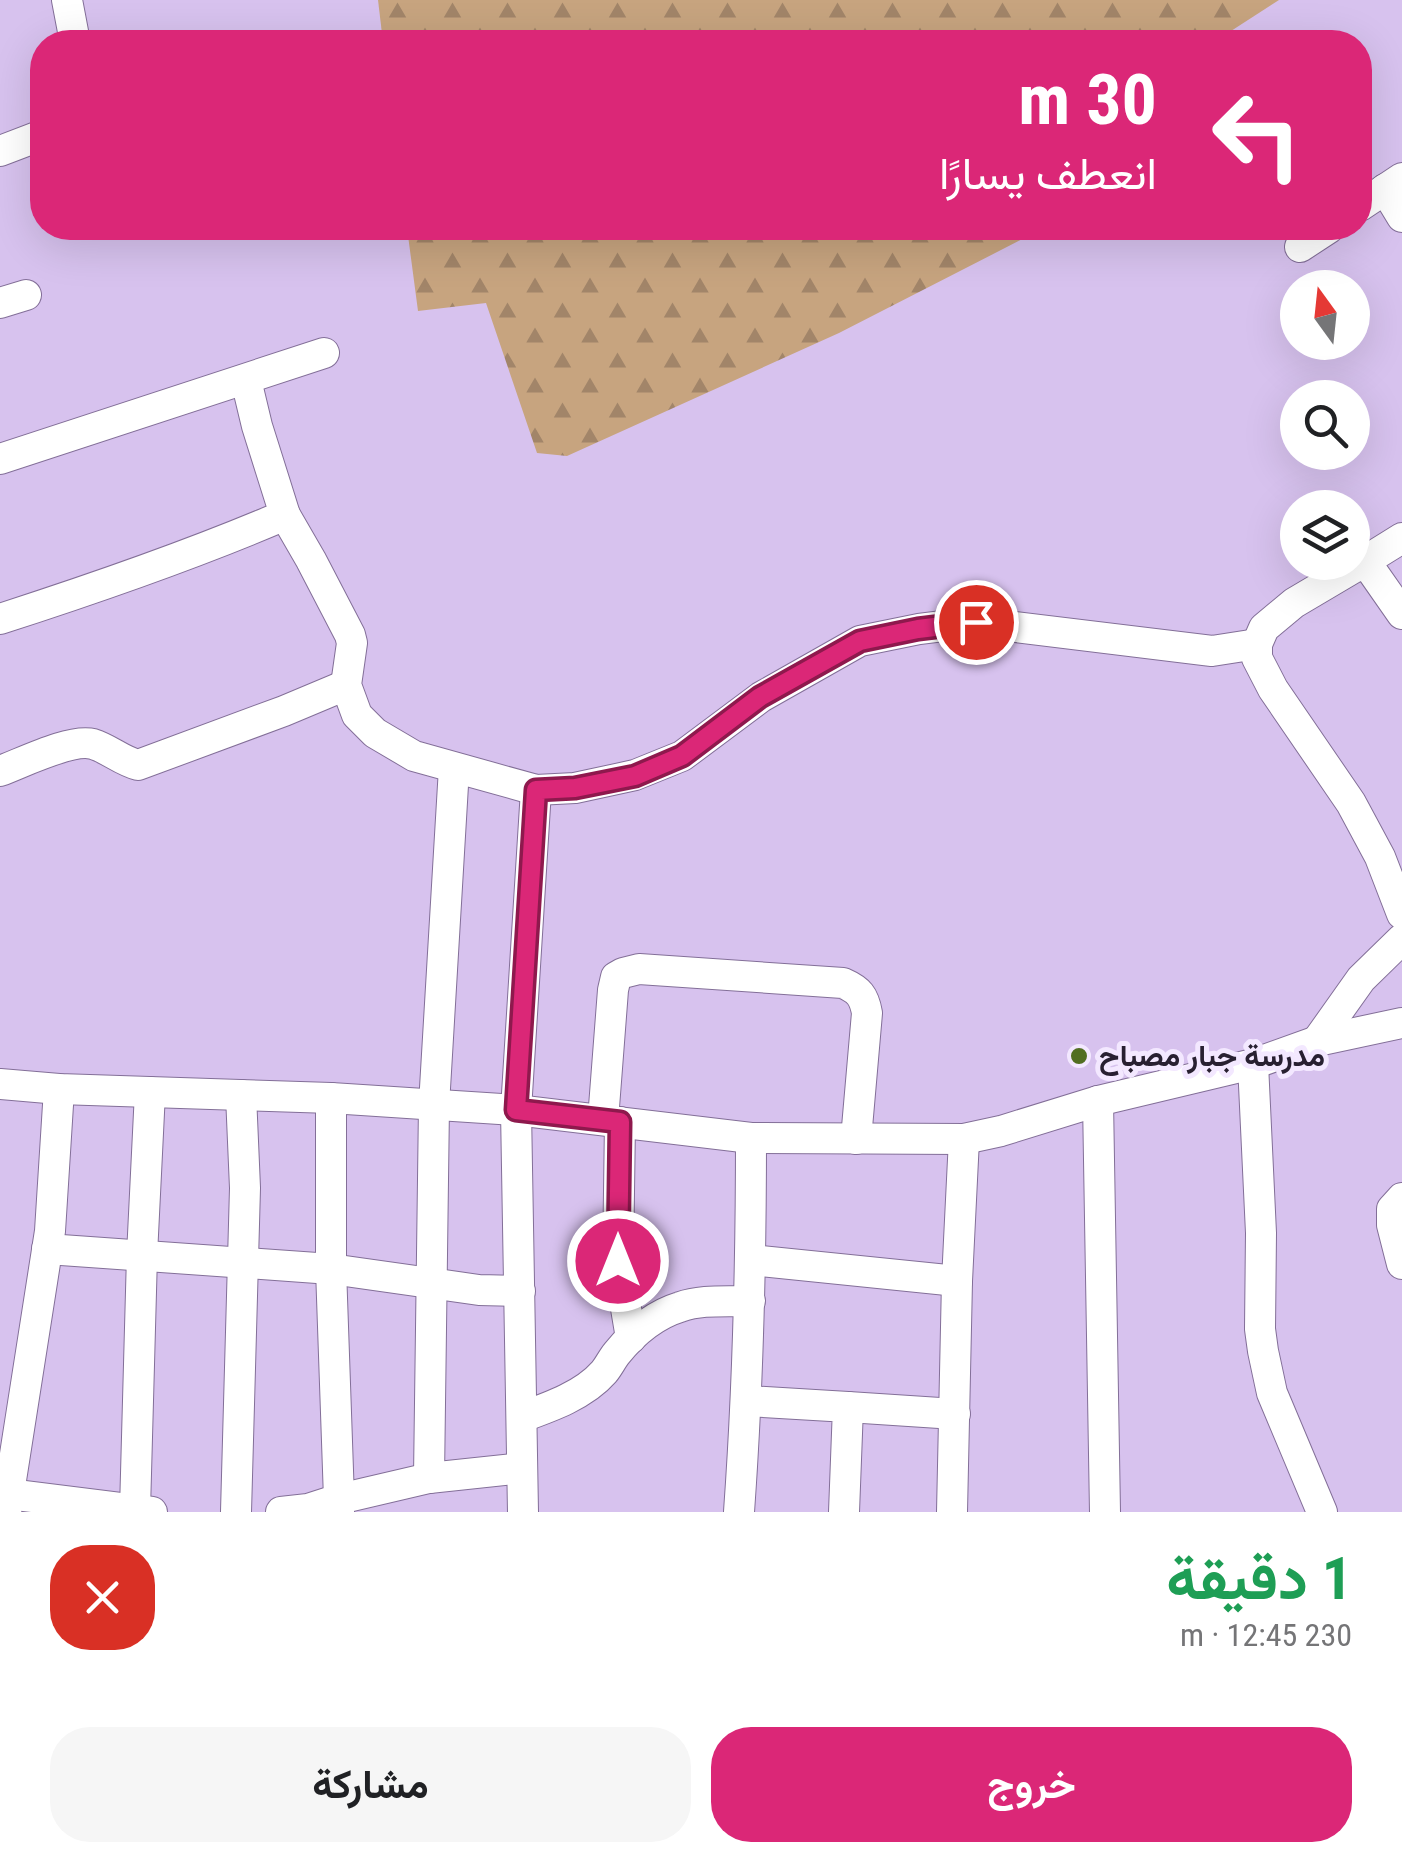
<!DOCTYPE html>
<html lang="ar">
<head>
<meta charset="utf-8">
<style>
  :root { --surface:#fff; --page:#f6f6f6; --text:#202124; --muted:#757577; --accent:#db2777 }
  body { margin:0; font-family:"Roboto Condensed",Vazirmatn,sans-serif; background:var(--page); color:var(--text); direction:rtl; height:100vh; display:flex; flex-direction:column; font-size:38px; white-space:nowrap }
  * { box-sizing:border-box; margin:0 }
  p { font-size:32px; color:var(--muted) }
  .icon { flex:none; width:55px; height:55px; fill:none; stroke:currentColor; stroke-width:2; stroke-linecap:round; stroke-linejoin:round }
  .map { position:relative; height:1512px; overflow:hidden; direction:ltr }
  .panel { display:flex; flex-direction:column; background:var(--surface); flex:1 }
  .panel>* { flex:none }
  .banner { position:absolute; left:30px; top:30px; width:1342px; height:210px; border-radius:40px; box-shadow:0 10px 40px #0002; direction:rtl; background:#db2777; color:#fff; overflow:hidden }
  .needle { width:65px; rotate:345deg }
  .fabs { position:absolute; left:1280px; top:270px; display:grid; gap:20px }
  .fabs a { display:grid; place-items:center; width:90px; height:90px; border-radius:50%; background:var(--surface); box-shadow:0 10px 40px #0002; font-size:50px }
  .pin { position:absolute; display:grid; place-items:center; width:85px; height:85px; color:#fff; margin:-42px; border:5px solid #fff; border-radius:50%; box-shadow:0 2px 10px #0007 }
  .me { position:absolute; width:110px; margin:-55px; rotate:0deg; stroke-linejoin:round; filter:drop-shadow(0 0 8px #0008) }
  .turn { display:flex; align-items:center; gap:35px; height:210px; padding:0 50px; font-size:45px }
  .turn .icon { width:130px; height:130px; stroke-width:2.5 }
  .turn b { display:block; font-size:70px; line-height:85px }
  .round { display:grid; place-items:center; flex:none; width:105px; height:105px; border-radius:40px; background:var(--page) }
  .headline { display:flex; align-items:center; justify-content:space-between; height:170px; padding:0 50px }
  h1 { font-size:60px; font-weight:700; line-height:75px; color:#1e9e55 }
  .primary-button { display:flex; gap:20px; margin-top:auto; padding:20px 50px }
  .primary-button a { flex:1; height:115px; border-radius:40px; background:var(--accent); color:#fff; font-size:40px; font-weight:700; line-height:115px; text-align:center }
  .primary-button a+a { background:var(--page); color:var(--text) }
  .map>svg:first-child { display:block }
  .forest { fill:url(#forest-firs) }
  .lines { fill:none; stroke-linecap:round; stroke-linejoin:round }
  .street-casing { stroke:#836f98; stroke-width:32 }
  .street { stroke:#fff; stroke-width:30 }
  .route-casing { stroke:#8e194d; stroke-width:25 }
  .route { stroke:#db2777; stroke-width:18 }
  .poi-dot { fill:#526e22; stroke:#f3e8ff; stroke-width:4 }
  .labels { text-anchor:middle; stroke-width:10; stroke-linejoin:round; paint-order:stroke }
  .poi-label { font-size:30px; font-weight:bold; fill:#282031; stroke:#f3e8ff; text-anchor:start }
</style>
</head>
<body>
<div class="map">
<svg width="1402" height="1512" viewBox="0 0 1402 1512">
  <defs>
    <pattern id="forest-firs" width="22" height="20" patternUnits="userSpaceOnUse" patternTransform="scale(2.5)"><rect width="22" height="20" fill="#c7a47f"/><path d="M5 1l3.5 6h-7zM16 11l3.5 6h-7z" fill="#a28569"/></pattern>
  </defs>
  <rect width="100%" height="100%" fill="#d7c2ee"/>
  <g class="forest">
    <path d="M378 0H1279L1214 42H383Z"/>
    <path d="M407 228H1044L839 333 567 456 537 453 486 303 418 311Z"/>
  </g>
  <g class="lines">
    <defs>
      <g id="street">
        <path d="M67 0 75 42"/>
        <path d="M0 151 42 135"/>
        <path d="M1385 189 1402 217"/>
        <path d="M1360 206 1402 178"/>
        <path d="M1300 247 1329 228"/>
        <path d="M0 303 26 295"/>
        <path d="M0 459 324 353"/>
        <path d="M285 515 311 560 350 635 352 643 346 685 357 715 375 733 414 756 536 790 575 788 635 775 682 756 761 697 860 641 919 629 975 622 1212 651 1257 644"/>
        <path d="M1365 561 1402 538"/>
        <path d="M1402 614 1365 561 1294 603 1264 628 1257 644V658L1273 689 1351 803 1380 857 1402 914"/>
        <path d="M0 619C96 588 192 555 285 515L257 426 246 380"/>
        <path d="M0 771C22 763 71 738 93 744 109 749 122 761 138 765L284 711 346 685"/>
        <path d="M1317 1041 1361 979 1402 939"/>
        <path d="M1253 1064 1261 1233 1260 1329 1263 1351 1272 1393 1322 1512"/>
        <path d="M0 1084 59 1089 331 1098 516 1110 751 1138 964 1139 1001 1131 1098 1101 1253 1064 1317 1041 1402 1023"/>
        <path d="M1098 1101 1105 1512"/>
        <path d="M603 1120 613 990 616 977 623 973 639 969 843 983C859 990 864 996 867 1013L856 1139"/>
        <path d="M620 1122 618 1261 631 1338"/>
        <path d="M1402 1198 1392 1209V1225L1402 1264"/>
        <path d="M47 1249 331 1269 479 1290 520 1291"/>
        <path d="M751 1260 957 1281"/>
        <path d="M747 1401 848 1407 844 1512"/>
        <path d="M848 1407 955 1414"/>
        <path d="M522 1417C550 1407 584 1395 604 1372 609 1366 612 1359 617 1353 634 1332 654 1315 680 1307 702 1299 727 1302 750 1301"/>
        <path d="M429 1478 434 1105 454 768"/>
        <path d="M8 1494 152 1512"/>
        <path d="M135 1510 142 1255 150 1092"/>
        <path d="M6 1512 50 1231 59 1089"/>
        <path d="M236 1512 245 1188 241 1095"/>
        <path d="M281 1512 308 1509 339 1499 331 1269V1098"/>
        <path d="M339 1512V1499L429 1478 522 1468"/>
        <path d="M523 1512 516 1110 536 790"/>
        <path d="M739 1512C748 1387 751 1263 751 1138"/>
        <path d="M952 1512 957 1281 964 1139"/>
      </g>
    </defs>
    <use href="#street" class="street-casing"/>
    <use href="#street" class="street"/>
  </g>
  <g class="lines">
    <defs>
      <path id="route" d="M618 1261 620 1122 516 1110 536 790 575 788 635 776 682 756 760 697 860 641 918 629 976 622"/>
    </defs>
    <use href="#route" class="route-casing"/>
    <use href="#route" class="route"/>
  </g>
  <circle class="poi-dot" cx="1079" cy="1056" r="10"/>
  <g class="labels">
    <g class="poi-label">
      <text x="1099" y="1066">مدرسة جبار مصباح</text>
    </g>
  </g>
</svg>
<div class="fabs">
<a><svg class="needle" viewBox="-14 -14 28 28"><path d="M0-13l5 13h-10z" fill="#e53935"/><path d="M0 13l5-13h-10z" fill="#757577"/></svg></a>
<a><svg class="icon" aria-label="search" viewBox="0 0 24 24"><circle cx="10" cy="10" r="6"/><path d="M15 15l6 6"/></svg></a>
<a><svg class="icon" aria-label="layers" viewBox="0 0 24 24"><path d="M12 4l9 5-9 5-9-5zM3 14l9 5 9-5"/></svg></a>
</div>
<div class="pin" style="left:976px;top:622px;background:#d93025"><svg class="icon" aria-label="arrive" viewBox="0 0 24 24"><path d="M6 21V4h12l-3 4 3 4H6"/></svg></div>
<svg class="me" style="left:618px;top:1261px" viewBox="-20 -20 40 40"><circle r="17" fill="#db2777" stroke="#fff" stroke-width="3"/><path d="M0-11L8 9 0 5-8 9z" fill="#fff"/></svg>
<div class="banner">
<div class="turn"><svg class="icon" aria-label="left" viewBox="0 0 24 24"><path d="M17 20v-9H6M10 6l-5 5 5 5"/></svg><div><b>30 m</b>انعطف يسارًا</div></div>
</div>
</div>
<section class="panel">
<div class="headline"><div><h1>1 دقيقة</h1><p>230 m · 12:45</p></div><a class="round" style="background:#d93025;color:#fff"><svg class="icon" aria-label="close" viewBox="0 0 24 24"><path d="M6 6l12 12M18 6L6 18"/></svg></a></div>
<div class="primary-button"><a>خروج</a><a>مشاركة</a></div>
</section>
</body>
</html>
